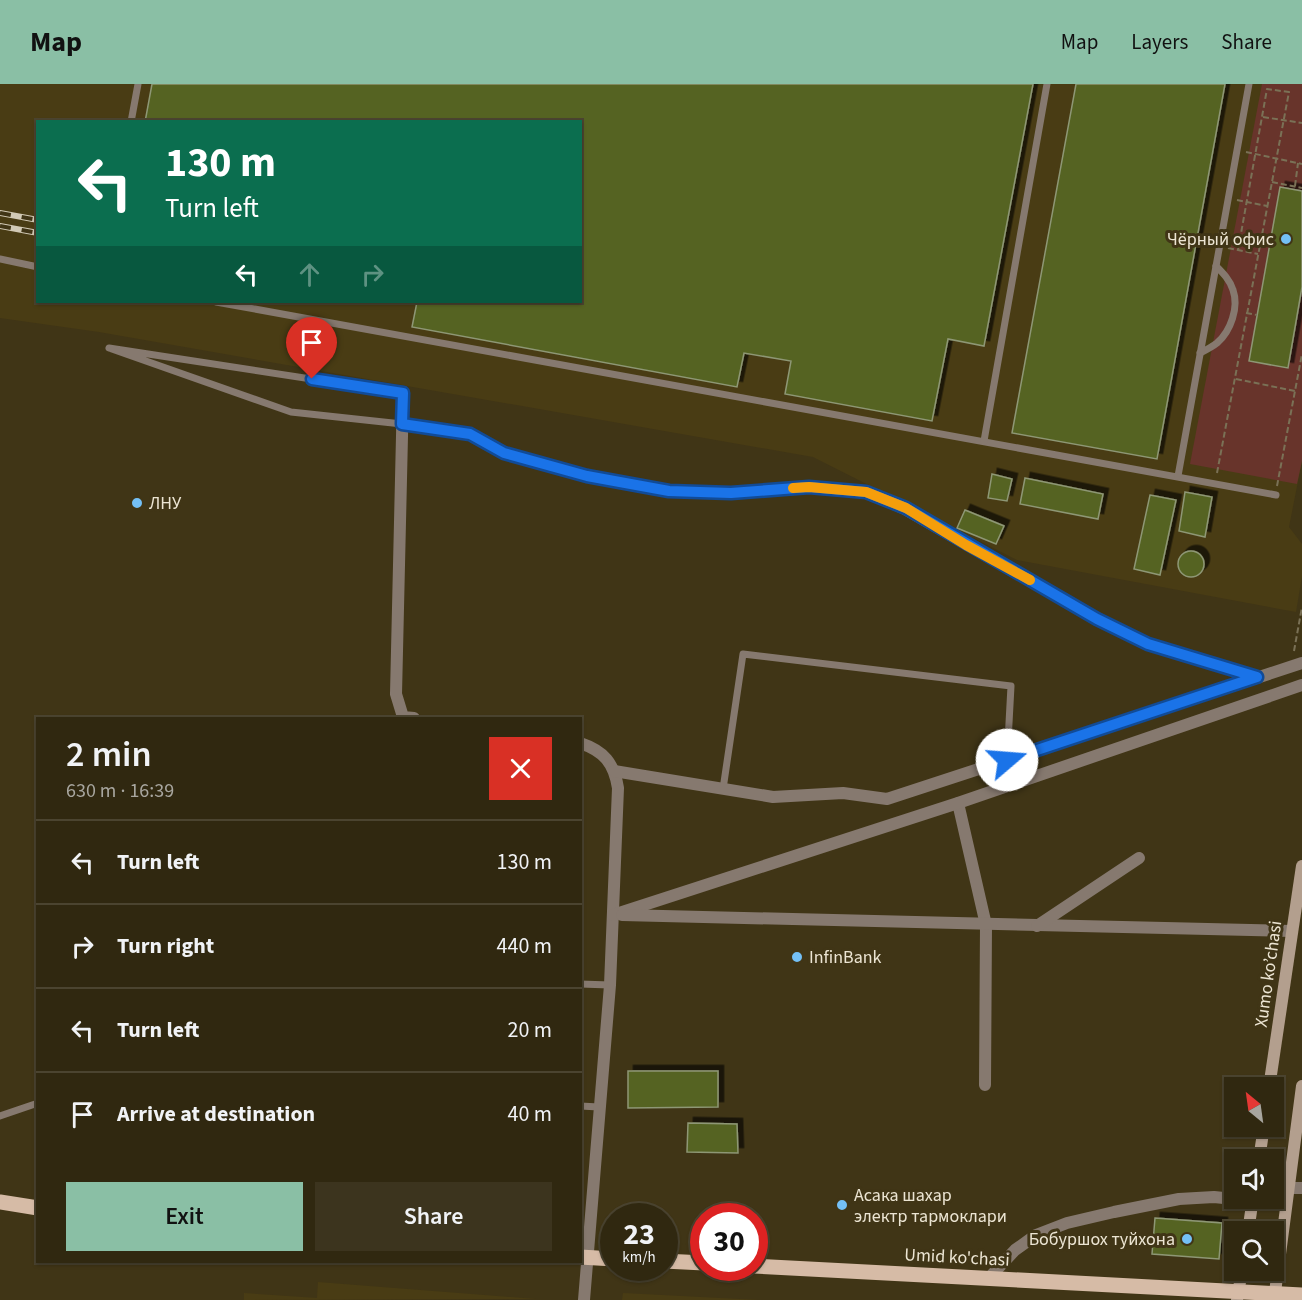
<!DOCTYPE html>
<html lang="en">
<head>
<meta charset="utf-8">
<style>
  :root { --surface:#302810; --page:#3c341e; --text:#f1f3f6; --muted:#a8a69f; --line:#4b4430; --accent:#8abfa5 }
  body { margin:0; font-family:"Source Sans 3",sans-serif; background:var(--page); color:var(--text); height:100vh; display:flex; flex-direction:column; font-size:22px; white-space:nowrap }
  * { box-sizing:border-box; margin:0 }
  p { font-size:20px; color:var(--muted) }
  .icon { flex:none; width:33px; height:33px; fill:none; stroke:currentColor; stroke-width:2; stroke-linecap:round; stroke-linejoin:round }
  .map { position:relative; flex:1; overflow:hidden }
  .drawer { position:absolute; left:36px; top:633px; width:546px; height:546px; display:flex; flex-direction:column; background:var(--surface); border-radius:0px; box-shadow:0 2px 4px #0004,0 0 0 2px var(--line) }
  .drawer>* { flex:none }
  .guide { position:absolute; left:36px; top:36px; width:546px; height:183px; border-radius:0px; box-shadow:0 2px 4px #0004,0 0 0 2px var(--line); background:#0b6e4f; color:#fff; overflow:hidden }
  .needle { width:39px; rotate:331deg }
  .tools { position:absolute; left:1224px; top:993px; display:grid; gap:12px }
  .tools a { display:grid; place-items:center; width:60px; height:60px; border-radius:0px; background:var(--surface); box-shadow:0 2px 4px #0004,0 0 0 2px var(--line); font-size:30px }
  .speed { position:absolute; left:600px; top:1119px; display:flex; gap:12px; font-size:30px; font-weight:700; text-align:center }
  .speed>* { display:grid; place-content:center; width:78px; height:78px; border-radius:50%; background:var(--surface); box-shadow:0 2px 4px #0004,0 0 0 2px var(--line); line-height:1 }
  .speed small { font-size:15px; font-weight:400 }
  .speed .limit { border:9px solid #d22; background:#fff; color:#111 }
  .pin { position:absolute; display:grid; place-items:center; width:51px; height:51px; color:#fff; margin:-62px -26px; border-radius:50% 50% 50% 0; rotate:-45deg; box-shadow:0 0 6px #0007 }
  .pin .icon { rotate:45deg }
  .me { position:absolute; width:66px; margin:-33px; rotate:72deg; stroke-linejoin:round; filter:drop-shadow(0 0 4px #0008) }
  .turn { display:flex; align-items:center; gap:21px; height:126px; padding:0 30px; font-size:27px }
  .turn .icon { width:78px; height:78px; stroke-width:2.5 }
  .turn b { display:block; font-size:42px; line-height:51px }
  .lanes { display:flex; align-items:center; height:57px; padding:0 30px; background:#0003; justify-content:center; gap:30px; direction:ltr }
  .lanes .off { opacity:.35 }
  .round { display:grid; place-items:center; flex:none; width:63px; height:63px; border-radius:0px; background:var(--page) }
  .overview { display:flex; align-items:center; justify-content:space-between; height:102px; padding:0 30px }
  h1 { font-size:36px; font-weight:600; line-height:45px }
  .action { display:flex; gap:12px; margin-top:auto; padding:12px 30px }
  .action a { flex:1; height:69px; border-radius:0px; background:var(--accent); color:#111; font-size:24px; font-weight:600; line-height:69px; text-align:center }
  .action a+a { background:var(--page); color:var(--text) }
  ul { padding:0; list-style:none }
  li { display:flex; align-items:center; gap:18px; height:84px; padding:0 30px; border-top:2px solid var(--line) }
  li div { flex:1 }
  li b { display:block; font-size:22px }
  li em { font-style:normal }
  header { display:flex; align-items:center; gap:36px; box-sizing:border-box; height:84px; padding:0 30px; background:var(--accent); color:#111 }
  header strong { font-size:28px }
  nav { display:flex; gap:33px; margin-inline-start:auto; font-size:21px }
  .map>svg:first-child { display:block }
  .built { fill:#493c14; fill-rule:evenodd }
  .green { fill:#68342b }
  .building { fill:#556323; stroke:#8e9775; stroke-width:1.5; filter:url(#shadow) }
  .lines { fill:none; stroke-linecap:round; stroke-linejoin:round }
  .path { stroke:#7a7156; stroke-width:2; stroke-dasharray:6 3; stroke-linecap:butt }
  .lane { stroke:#86796f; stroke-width:7 }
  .street { stroke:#86796f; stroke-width:12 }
  .secondary { stroke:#b39f8e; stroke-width:12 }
  .primary { stroke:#d6bba6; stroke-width:15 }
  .rail-casing { stroke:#d1c9b5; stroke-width:6 }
  .rail { stroke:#403516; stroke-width:4; stroke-dasharray:11; stroke-linecap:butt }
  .route-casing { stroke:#114b97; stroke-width:15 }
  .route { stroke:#1a73e8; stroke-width:10 }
  .slow { stroke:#f59e0b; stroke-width:10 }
  .poi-dot { fill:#74c0f6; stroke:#403516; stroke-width:2 }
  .labels { text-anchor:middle; stroke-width:6; stroke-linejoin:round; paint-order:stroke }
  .poi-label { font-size:18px; fill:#ece5d3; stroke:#403516; text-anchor:start }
  .street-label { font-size:18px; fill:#ece5d3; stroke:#403516 }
</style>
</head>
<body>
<header>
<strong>Map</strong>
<nav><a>Map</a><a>Layers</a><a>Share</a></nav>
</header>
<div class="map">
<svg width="1302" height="1216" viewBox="0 0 1302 1216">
  <defs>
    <filter id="shadow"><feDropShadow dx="5.5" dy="-5.5" stdDeviation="0" flood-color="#0009"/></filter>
  </defs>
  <rect width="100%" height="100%" fill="#403516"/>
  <g class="built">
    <path d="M0 0H1302V377L1289 443 1302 460V492L1296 528 1017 476 813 373 99 248 0 234ZM38 38H580V218H38Z"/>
    <path d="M318 1198 536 1215 244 1216V1209L317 1214Z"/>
    <path d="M623 1209 759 1216H622Z"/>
  </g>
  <path class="green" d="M1262 0H1302V377L1297 400 1190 380Z"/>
  <g class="building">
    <path d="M152 0H1033L984 262 948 255 932 337 785 310 791 277 744 269 737 303 412 243 417 218H580V38H145Z"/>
    <path d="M1076 0H1225L1157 375 1012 349Z"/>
    <path d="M1280 103 1302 107V203L1288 284 1249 277Z"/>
    <path d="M992 390 1012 395 1007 417 988 414Z"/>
    <path d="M1025 394 1103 410 1098 435 1020 420Z"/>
    <path d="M1185 408 1212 413 1205 453 1179 447Z"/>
    <path d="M1150 411 1176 416 1160 491 1134 485Z"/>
    <path d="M965 426 1004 442 996 460 957 444Z"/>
    <circle cx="1191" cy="480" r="13"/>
    <path d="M628 987H718V1023L628 1024Z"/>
    <path d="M688 1039 737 1040 738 1069 687 1068Z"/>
    <path d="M1155 1134 1222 1139 1219 1175 1152 1170Z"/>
  </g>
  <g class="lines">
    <g class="path">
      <path d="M1263 33 1302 39"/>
      <path d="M1246 68 1302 80"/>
      <path d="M1272 98 1302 104"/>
      <path d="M1295 102 1298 79"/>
      <path d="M1237 116 1267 122"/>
      <path d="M1228 164 1258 170"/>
      <path d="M1246 229 1257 231"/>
      <path d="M1236 295 1295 307"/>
      <path d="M1217 389 1289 8 1267 5 1238 166"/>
      <path d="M1277 402 1302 270"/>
      <path d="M1294 567 1302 523"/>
    </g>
    <g class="lane">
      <path d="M131 38 138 0"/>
      <path d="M0 175 38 183"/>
      <path d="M216 218 1276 411"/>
      <path d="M1200 269C1206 266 1212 263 1217 259 1231 247 1239 223 1233 206 1230 196 1223 189 1216 182"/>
      <path d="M402 340 291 328 109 264 403 309"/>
      <path d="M984 357 1047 0"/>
      <path d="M1178 392 1249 0"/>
      <path d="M723 705 743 570 1011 602 1007 676"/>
      <path d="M580 900 610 901"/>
      <path d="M580 1022 599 1023"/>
      <path d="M0 1032 38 1019"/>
    </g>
    <g class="street">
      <path d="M403 309 396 610 403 633 414 634"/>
      <path d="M402 340 469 350 504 369 587 392 669 407 731 409 809 403 866 408 905 425 1097 535 1147 560 1258 593"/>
      <path d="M580 659C604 667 614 679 618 704L610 901 584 1216"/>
      <path d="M614 687 773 713 843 709 887 715 1302 579"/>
      <path d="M958 719 986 841 985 1001"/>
      <path d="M613 831 958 719 1302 601"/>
      <path d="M622 831 1292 847"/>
      <path d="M1037 842 1139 774"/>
      <path d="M1289 1104H1302"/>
      <path d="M989 1194 1015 1166 1036 1151 1067 1139 1114 1128 1179 1115 1214 1113 1253 1117"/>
    </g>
    <g class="secondary">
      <path d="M1269 1004 1302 782"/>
      <path d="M1259 1076 1264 1042"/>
      <path d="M1248 1148 1253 1114"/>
      <path d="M1237 1216 1242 1186"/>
      <path d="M1274 1216 1302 1002"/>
    </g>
    <g class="primary">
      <path d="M0 1118 38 1124"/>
      <path d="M580 1173 614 1175"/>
      <path d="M664 1177 704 1179"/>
      <path d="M754 1182 1302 1211"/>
    </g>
    <defs>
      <g id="rail">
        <path d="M0 129 38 136"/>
        <path d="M0 142 38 149"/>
      </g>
    </defs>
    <use href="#rail" class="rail-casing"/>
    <use href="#rail" class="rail"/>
  </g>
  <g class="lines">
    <defs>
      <path id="route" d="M312 295 403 309 402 340 470 350 504 369 587 392 669 407 731 409 809 403 866 408 906 424 1097 535 1148 560 1257 593 1007 676"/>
    </defs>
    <use href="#route" class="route-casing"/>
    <use href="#route" class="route"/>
    <path class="slow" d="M793 404 809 403 866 408 906 424 966 461 1030 496"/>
  </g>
  <g class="poi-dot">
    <circle cx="1286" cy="155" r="6"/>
    <circle cx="137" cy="419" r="6"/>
    <circle cx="797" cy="873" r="6"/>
    <circle cx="842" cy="1121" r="6"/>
    <circle cx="1187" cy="1155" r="6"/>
  </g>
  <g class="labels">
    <g class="poi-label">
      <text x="1274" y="161" text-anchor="end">Чёрный офис</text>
      <text x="149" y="425">ЛНУ</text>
      <text x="809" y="879">InfinBank</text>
      <text x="854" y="1117">Асака шахар<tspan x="854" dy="21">электр тармоклари</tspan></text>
      <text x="1175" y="1161" text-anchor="end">Бобуршох туйхона</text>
    </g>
    <g class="street-label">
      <text transform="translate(1268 890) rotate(-82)" y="6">Xumo ko’chasi</text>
      <text transform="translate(957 1173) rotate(3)" y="6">Umid ko'chasi</text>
    </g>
  </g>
</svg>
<div class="tools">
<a><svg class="needle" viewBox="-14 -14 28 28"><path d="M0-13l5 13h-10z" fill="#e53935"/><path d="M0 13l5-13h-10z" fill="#a8a69f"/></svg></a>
<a><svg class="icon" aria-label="sound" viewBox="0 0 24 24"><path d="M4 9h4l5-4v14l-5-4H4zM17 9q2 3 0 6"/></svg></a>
<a><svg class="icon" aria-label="search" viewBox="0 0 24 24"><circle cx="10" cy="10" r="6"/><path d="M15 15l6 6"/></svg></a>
</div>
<div class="speed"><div>23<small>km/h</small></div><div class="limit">30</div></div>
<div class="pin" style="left:312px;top:295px;background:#d93025"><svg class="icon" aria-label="arrive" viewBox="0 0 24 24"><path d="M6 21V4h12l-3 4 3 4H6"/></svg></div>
<svg class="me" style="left:1007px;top:676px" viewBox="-20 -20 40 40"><circle r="19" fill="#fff"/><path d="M0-13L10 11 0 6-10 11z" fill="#1a73e8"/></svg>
<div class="guide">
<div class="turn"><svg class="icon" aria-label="left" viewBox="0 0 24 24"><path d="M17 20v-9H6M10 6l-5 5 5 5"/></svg><div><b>130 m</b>Turn left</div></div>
<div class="lanes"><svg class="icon" aria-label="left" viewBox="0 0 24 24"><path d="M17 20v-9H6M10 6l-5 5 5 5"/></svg><svg class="icon off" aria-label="ahead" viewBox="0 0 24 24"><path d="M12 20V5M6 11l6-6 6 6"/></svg><svg class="icon off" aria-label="right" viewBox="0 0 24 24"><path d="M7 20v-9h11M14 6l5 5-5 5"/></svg></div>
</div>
<section class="drawer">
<div class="overview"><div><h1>2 min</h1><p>630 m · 16:39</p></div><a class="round" style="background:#d93025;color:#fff"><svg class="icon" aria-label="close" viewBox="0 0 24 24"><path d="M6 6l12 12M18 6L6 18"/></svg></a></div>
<ul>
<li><svg class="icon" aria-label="left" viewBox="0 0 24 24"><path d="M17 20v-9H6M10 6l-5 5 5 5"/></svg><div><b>Turn left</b></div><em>130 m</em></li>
<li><svg class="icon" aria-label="right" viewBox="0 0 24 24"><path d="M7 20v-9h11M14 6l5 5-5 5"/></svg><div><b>Turn right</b></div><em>440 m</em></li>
<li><svg class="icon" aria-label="left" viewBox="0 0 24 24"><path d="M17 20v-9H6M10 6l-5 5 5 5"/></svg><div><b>Turn left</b></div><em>20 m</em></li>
<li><svg class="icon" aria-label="arrive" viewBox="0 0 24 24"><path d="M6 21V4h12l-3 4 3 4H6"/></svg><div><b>Arrive at destination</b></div><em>40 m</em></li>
</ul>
<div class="action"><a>Exit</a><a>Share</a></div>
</section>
</div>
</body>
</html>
